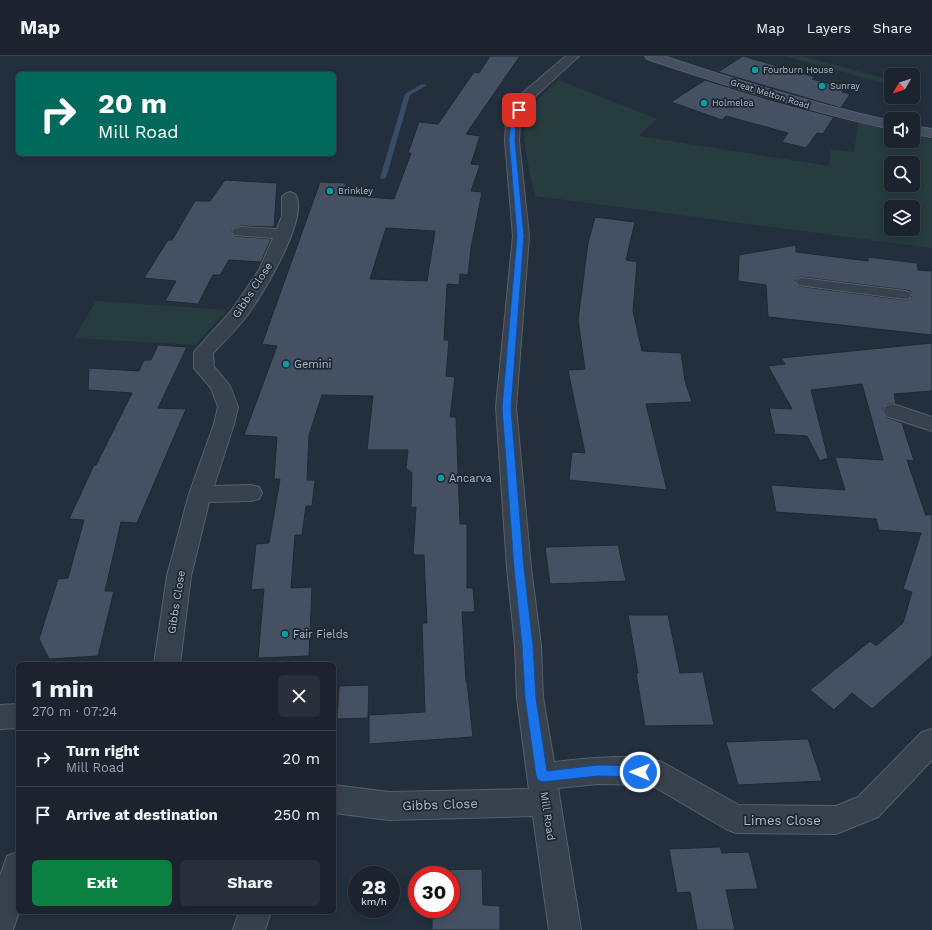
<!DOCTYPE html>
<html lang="en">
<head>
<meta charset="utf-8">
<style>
  :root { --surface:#1b232e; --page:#282f3a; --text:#f1f3f6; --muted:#a0a4aa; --line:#39404a; --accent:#0b8043 }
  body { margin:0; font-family:"Work Sans",sans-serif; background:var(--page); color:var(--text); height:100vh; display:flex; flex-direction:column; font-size:15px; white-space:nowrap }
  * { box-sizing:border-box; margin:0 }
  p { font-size:13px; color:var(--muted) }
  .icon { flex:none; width:22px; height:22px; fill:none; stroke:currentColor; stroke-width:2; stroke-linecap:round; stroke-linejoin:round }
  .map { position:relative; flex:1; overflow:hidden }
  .side { position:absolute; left:16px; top:606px; width:320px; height:252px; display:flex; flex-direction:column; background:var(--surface); border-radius:6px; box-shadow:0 2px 10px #0003,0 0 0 1px var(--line) }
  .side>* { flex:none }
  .hud { position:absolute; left:16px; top:16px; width:320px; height:84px; border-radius:6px; box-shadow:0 2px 10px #0003,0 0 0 1px var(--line); background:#00695c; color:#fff; overflow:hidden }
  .needle { width:26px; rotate:231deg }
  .tools { position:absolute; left:884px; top:12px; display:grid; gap:8px }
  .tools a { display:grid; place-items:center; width:36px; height:36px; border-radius:6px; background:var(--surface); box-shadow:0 2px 10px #0003,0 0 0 1px var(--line); font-size:20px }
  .speed { position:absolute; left:348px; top:810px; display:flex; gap:8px; font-size:20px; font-weight:700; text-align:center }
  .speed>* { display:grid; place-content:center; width:52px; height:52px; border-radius:50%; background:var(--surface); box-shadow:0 2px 10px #0003,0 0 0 1px var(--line); line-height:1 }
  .speed small { font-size:10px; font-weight:400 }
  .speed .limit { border:6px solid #d22; background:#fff; color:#111 }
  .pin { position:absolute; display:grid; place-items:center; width:34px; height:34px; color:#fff; margin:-17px; border-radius:8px; box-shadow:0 2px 6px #0006 }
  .me { position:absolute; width:44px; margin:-22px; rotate:271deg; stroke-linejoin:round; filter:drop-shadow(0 0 3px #0008) }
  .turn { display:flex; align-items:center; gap:14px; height:84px; padding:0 16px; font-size:18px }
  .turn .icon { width:52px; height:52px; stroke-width:2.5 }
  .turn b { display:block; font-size:28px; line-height:34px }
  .round { display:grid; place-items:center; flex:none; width:42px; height:42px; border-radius:6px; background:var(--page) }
  .head { display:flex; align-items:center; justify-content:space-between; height:68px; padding:0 16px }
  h1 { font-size:24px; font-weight:700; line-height:30px }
  .primary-button { display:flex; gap:8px; margin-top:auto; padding:8px 16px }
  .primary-button a { flex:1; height:46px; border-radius:6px; background:var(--accent); color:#fff; font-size:16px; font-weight:700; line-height:46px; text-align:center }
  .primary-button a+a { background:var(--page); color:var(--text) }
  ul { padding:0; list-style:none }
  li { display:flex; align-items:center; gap:12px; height:56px; padding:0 16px; border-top:1px solid var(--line) }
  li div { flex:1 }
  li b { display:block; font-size:15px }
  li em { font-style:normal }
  header { display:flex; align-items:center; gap:24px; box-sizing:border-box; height:56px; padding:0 20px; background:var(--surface); border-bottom:1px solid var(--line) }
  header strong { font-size:19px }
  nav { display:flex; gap:22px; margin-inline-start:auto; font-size:14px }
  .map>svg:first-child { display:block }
  .green { fill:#263c3f; fill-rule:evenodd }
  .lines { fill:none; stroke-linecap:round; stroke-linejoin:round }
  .stream { fill:#394c67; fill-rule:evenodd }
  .building { fill:#455162; stroke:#1f2835; fill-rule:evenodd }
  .lane-casing { stroke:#565f6c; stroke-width:2 }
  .street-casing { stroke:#565f6c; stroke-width:2 }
  .secondary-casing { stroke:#565f6c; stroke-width:2 }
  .lane { fill:#38414e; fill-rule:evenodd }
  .street { fill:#38414e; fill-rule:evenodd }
  .secondary { fill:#465061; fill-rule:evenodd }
  .route { fill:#1a73e8; stroke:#114b97 }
  .culture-dot { fill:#0f9aa8; stroke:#1d2633; stroke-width:1.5 }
  .labels { text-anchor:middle; stroke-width:3.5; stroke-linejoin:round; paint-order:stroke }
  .far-poi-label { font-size:9px; fill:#b4bcc9; stroke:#1d2633; text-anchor:start }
  .far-street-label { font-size:9px; fill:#b4bcc9; stroke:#1d2633 }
  .street-label { font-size:11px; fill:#b4bcc9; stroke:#1d2633 }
  .poi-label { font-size:11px; fill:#b4bcc9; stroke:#1d2633; text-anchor:start }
  .near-street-label { font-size:13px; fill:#b4bcc9; stroke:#1d2633 }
</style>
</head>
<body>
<header>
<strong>Map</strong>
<nav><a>Map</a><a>Layers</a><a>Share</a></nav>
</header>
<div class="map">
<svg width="932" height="874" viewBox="0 0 932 874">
  <rect width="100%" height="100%" fill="#242f3e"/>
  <g class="green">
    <path d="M784 0H801L891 24V29Z"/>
    <path d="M559 24 657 63 639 80 829 110 831 93 854 96 858 67 891 74V85H913V79L932 83V192L535 140C531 120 518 74 527 57 535 44 548 34 559 24ZM891 107H913V129H891ZM891 151H913V173H891Z"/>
    <path d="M96 245 227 254 195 289 74 282Z"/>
  </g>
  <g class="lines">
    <path class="stream" d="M422 28 427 29 410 39 386 122 381 123 380 122 405 38Z"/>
  </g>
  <g class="building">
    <path d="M490 0H520L466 78 480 80 471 108 480 109 471 135 482 136 471 192 468 219 460 218 459 229 447 228 444 284H449L446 320 455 321 450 361H456L460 468H467V532H473L475 556H462L466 626H467L473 681 369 688V659L425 656 422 567H427L424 499H413L416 451 411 452 412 417 406 412 408 394H367L373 340 322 339 309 379 307 424H315L312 450H306L302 479H295L291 532 312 531 309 600 258 602 264 533 251 534 256 488 269 487 280 423H274L277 381 244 379 277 290 262 288 320 126 346 127 343 139 394 143 411 97H408L419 66 438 68 474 16 479 17ZM386 172 435 175 427 225 370 223Z"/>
    <path d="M743 0 815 21 812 23 846 32 842 36 850 38 841 52 718 16Z"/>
    <path d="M705 24 767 43 834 61 823 78 817 77 806 92 782 86 788 77 726 60 722 64 671 46Z"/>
    <path d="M225 124 277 127 274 171 240 170 234 172 231 175 234 180 271 183 261 206 229 204 220 219H213L198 248 165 245 176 225 144 222 168 184H172L195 145H210Z"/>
    <path d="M595 161 635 166 626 204 637 206 633 255 642 295 681 297 685 325 692 346 646 348 667 434 569 424 572 396 585 397 568 314 585 313 578 264 588 187Z"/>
    <path d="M796 189V196L868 205V201L917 207 918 214 932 215V279L768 261 766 229 738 225 739 199ZM802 221 905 234 910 235 912 240 909 243 905 244 798 230 795 225 798 222Z"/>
    <path d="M932 287V335L894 338 896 348 893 347 886 349 882 354 886 361 902 367 914 405 907 404 926 460V458L932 459V600L872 653 852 637 834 654 810 634 870 585 876 590 903 567 912 536 903 533 921 477 879 474 876 463 776 456 771 429 845 434 835 401 883 404 862 328 811 334 828 402 820 405 807 380 775 378 769 352 792 353 768 310 785 308 781 302Z"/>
    <path d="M158 289 187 291 158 352 186 353 137 467 121 466 105 535H114L98 600 49 603 39 583 58 523 68 522 84 464 69 463 94 409H96L132 337 88 334 89 312 139 315 144 304H151Z"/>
    <path d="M618 489 626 525 550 528 545 491Z"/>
    <path d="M628 559H668L680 617 703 616 714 669 645 670 636 617H638Z"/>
    <path d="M369 629 368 662 337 663 339 630Z"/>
    <path d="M808 683 822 725 738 729 726 686Z"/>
    <path d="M720 791 722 797 749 796 758 833 726 834 735 874H697L690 836 677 837 669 793Z"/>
    <path d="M482 813 483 849 500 850V874H432V853H451V819H433V814Z"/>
  </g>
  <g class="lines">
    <defs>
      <path id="lane" d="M802 222 905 235 909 236 911 239 909 242 905 243 798 229 796 226 798 223Z"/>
      <g id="street">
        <path d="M566 0H579L530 45 520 64 519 85 529 180 516 351 531 512 541 590 543 642 554 706C583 703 637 696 664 707L739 749 836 750 858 741 922 676 932 673V704L878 761 836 778 736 777 726 773 651 729 598 728 558 732 581 874H549L533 760 389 764 334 757V729L389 736 529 733 517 642 515 590 507 512 496 351 513 180 505 85 506 64 519 40Z"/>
        <path d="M290 136 295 138C311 160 261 241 246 261 236 274 224 285 213 297L214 311 230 330 238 351 234 368 214 430 251 429 259 431 262 437 259 443 251 445 209 446 191 520 180 608H154L167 520 189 438 214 368 218 351 211 332 194 312V296L232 254 259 214 273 182 234 179 232 176 234 173 240 171 277 173 282 160V141L285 138Z"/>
        <path d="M893 348 932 361V375L886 360 883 355 886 350Z"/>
        <path d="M18 648V672L0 673V649Z"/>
        <path d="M18 796V856H19L13 874H0V820L7 800Z"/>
        <path d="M239 856H271L265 874H233Z"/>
      </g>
      <g id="secondary">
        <path d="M645 0H663C738 25 814 48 891 65V73C808 55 727 30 647 3Z"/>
        <path d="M913 70 932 73V81L913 78Z"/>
      </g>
    </defs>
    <use href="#lane" class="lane-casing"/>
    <use href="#street" class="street-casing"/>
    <use href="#secondary" class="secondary-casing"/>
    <use href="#lane" class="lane"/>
    <use href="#street" class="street"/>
    <use href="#secondary" class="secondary"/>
  </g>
  <path class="route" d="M517 52 522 54 516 64 515 84 524 180 511 352 524 512 533 590 536 642 547 715 598 709 640 710 644 712 646 716 644 720 640 721 598 720 542 726 538 724 536 720 525 642 522 590 514 512 502 352 517 180 509 84 511 64Z"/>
  <g class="culture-dot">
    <circle cx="755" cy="14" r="4"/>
    <circle cx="822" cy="30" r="4"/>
    <circle cx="704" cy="47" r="4"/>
    <circle cx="330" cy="135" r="4"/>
    <circle cx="286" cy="308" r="4"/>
    <circle cx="441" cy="422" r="4"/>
    <circle cx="285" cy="578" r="4"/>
  </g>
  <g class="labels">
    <g class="far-poi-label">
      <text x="763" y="17">Fourburn House</text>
      <text x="830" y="33">Sunray</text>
      <text x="712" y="50">Holmelea</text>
      <text x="338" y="138">Brinkley</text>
    </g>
    <g class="far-street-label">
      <text transform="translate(770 38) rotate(17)" y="3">Great Melton Road</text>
    </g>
    <g class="street-label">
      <text transform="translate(252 234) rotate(-57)" y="4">Gibbs Close</text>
      <text transform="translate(176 546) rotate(-81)" y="4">Gibbs Close</text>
      <text transform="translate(548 760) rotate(81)" y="4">Mill Road</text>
    </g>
    <g class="poi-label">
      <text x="294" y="312">Gemini</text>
      <text x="449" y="426">Ancarva</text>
      <text x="293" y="582">Fair Fields</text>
    </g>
    <g class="near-street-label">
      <text transform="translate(440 748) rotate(-2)" y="5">Gibbs Close</text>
      <text x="782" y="769">Limes Close</text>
    </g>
  </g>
</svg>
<div class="tools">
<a><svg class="needle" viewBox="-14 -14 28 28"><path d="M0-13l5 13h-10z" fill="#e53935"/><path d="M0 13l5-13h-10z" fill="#a0a4aa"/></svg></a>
<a><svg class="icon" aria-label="sound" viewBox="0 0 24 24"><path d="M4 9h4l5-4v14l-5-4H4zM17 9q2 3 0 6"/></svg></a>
<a><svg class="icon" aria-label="search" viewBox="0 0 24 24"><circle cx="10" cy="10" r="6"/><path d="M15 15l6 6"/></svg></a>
<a><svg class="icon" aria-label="layers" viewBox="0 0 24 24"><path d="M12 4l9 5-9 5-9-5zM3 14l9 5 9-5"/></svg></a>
</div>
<div class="speed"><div>28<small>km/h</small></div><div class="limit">30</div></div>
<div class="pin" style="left:519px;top:54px;background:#d93025"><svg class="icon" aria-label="arrive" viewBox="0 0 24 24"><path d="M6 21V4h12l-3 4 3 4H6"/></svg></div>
<svg class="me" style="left:640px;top:716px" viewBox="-20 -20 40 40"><circle r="17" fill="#1a73e8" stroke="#fff" stroke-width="3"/><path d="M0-11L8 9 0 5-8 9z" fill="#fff"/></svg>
<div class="hud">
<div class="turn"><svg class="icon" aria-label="right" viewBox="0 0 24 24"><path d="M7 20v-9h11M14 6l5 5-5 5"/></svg><div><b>20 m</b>Mill Road</div></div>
</div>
<section class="side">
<div class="head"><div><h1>1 min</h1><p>270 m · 07:24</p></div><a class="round"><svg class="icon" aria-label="close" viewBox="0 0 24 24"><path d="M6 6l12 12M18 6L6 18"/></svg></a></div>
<ul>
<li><svg class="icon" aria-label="right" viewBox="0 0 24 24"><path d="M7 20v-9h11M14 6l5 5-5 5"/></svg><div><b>Turn right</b><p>Mill Road</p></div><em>20 m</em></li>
<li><svg class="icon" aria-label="arrive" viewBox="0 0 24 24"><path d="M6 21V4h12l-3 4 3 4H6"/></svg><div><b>Arrive at destination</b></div><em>250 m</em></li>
</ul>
<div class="primary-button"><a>Exit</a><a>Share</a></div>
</section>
</div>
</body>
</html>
